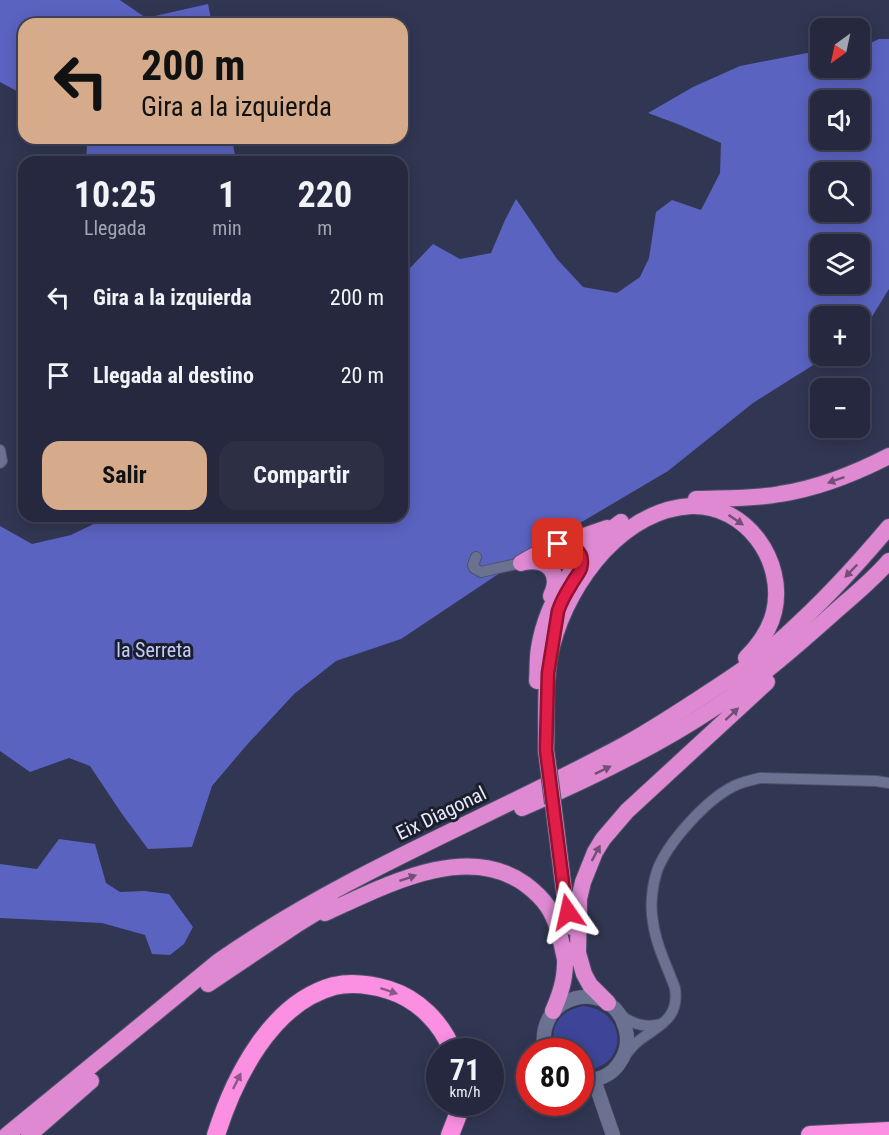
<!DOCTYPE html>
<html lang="es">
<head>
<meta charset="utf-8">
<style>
  :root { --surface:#25283e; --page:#2d3045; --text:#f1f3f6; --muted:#a3a6b0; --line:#424458; --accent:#d6ab8b }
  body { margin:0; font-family:"Roboto Condensed",sans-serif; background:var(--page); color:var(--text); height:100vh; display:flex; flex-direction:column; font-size:22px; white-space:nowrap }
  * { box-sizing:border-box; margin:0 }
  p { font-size:20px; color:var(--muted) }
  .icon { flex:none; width:33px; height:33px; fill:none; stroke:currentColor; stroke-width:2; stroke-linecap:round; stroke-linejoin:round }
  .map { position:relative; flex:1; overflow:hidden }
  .side { position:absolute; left:18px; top:156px; width:390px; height:366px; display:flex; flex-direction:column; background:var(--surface); border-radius:18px; box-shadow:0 3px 15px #0003,0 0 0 2px var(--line) }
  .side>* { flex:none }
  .guide { position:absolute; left:18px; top:18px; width:390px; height:126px; border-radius:18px; box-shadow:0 3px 15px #0003,0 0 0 2px var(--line); background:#d6ab8b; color:#111; overflow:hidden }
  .needle { width:39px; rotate:213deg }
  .tools { position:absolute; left:810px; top:18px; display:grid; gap:12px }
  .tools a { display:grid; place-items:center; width:60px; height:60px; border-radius:12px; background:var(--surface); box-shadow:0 3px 15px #0003,0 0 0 2px var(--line); font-size:30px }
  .speed { position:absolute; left:426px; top:1038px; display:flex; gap:12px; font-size:30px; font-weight:700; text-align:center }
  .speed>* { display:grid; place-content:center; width:78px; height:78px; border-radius:50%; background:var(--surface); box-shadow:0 3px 15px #0003,0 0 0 2px var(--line); line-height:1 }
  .speed small { font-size:15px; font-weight:400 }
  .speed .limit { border:9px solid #d22; background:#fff; color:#111 }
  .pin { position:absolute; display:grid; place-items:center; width:51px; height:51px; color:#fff; margin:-26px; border-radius:12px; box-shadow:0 3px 9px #0006 }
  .me { position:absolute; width:66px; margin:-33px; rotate:349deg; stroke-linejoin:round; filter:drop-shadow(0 0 4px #0008) }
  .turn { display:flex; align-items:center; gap:21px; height:126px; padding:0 24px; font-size:27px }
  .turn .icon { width:78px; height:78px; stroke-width:2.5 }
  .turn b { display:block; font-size:42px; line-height:51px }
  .eta { display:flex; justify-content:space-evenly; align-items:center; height:102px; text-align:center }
  .eta b { font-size:36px; font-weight:700; line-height:42px }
  .action { display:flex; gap:12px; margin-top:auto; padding:12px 24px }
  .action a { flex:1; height:69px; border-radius:18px; background:var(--accent); color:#111; font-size:24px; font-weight:700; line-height:69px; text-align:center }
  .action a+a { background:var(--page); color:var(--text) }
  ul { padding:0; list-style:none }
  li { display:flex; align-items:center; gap:18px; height:78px; padding:0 24px }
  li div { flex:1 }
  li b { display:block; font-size:22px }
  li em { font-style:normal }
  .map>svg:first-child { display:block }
  .green { fill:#3e4497 }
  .forest { fill:#5a63c0; fill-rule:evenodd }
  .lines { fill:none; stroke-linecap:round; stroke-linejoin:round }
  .minor-casing { stroke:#4e526a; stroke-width:12 }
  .tertiary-casing { stroke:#4e526a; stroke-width:15 }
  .trunk-casing { stroke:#4e526a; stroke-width:18 }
  .motorway-casing { stroke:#4e526a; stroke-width:20 }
  .minor { stroke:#6b7191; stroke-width:10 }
  .tertiary { stroke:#6b7191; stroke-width:14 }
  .trunk { stroke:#de89d2; stroke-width:16 }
  .motorway { stroke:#fb8fe2; stroke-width:18 }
  .trunk-bridge-casing { stroke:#4e526a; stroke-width:18; stroke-linecap:butt }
  .trunk-bridge { stroke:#de89d2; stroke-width:16 }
  .oneway { fill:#734f76 }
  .oneway2 { fill:#8c5786 }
  .route-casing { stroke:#92132f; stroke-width:15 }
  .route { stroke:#e11d48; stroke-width:10 }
  .labels { text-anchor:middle; stroke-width:6; stroke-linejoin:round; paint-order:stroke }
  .park-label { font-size:20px; fill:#c2ccfd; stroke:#1c1f2b }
  .street-label { font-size:20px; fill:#e6eafd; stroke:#1c1f2b }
</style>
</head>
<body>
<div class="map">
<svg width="889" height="1135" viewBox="0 0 889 1135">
  <rect width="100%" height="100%" fill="#313652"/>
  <path class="green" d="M584 1006C631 1012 627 1071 581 1070L580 1052 556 1051C548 1027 559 1010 584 1006Z"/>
  <g class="forest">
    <path d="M0 0H120L146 18 208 4 212 24H24V95L0 82Z"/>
    <path d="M879 39H889V289L860 336V316H820V356H831L818 362 753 403 668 471 536 549 401 639 336 661 294 694 245 747 212 786 192 847 148 849 122 814 90 766 69 758 30 772 0 751V526L32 544 71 535 110 516H402V272L411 267 433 244 460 259 491 253 505 220 516 199 557 259 583 287 617 293 640 277 649 258 656 212 672 200 701 210 720 173 721 143 680 125 648 113 693 87 740 66 812 52 820 54V68H860V48ZM820 100H860V140H820ZM820 172H860V212H820ZM820 244H860V284H820Z"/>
    <path d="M80 138H232L236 162H86L87 145Z"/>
    <path d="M59 839 95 844 106 883 120 892 144 891 169 894 193 927 184 944 170 955 152 954 145 935 102 923 0 918V864L37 869Z"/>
  </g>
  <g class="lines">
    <defs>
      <g id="minor">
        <path d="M0 450 2 461 0 463"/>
        <path d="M476 557 473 565 474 568 481 572 521 563"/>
        <path d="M621 1015C633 1025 646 1028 661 1024"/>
        <path d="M625 1055C629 1051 632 1047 635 1044 655 1026 680 1022 675 988 667 966 656 945 653 922 650 907 652 886 657 871 667 843 707 799 734 786 742 782 751 780 760 778L876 781 889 783"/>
      </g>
      <g id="tertiary">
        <path d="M545 1052C533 992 611 977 625 1027 629 1040 627 1052 620 1062 612 1076 596 1081 580 1081"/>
        <path d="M594 1080 613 1135"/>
      </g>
      <g id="trunk">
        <path d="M696 499C724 498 753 499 780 494 819 488 854 474 889 456"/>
        <path d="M558 545 607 528"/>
        <path d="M524 562C548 558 562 573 551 596"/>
        <path d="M521 563C537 554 584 525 581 567"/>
        <path d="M537 681C538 670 537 659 539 648 547 598 580 551 621 522"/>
        <path d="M546 750C547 715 544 680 552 646 561 611 580 577 604 551 627 527 657 508 691 506 746 504 786 561 774 612 770 629 758 646 746 658"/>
        <path d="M553 803 564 891 572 927"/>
        <path d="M522 808C587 780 652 749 711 710 754 683 792 650 829 617 850 598 871 582 889 561"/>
        <path d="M325 913C383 887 465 841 525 884 533 890 542 898 548 907 558 922 561 942 565 959"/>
        <path d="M208 984 296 925 332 903"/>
        <path d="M608 1003 590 985 584 974 578 953 579 899 583 882 595 852 603 839 627 811 767 682"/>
        <path d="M553 1011C563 988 566 975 565 949"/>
        <path d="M7 1135 219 961C345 873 489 818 624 745 648 732 671 717 694 702 725 682 758 661 786 635 823 602 857 565 889 527"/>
        <path d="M29 1135 91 1081"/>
      </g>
      <g id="motorway">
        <path d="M216 1135C234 1078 271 1003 334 986 352 982 372 985 389 990 418 999 442 1023 453 1052"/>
        <path d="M450 1135 457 1117 460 1102"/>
        <path d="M810 1135 889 1131"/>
      </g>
    </defs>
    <use href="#minor" class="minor-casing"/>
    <use href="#tertiary" class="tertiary-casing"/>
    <use href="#trunk" class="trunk-casing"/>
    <use href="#motorway" class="motorway-casing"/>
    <use href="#minor" class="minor"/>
    <use href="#tertiary" class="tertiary"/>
    <use href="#trunk" class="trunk"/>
    <use href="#motorway" class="motorway"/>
    <defs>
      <path id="trunk-bridge" d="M546 750 553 803"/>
    </defs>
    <use href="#trunk-bridge" class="trunk-bridge-casing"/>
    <use href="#trunk-bridge" class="trunk-bridge"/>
  </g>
  <defs><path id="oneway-solid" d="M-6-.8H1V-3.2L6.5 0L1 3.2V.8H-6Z" transform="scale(1.5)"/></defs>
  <g class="oneway">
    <use href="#oneway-solid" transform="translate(836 480) rotate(161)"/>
    <use href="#oneway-solid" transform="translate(736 520) rotate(34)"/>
    <use href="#oneway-solid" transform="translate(851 571) rotate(134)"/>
    <use href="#oneway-solid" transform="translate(732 714) rotate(-43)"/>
    <use href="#oneway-solid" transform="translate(603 770) rotate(-26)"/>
    <use href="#oneway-solid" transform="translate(596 853) rotate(-62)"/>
    <use href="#oneway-solid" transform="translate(408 878) rotate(-19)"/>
  </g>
  <g class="oneway2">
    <use href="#oneway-solid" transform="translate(389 991) rotate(18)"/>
    <use href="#oneway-solid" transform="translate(237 1081) rotate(-64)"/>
  </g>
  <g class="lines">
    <defs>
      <path id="route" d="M558 544C572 545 585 550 581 568 579 574 574 579 571 585 566 593 561 602 558 611L548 673 546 750 564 891 568 912"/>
    </defs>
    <use href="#route" class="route-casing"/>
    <use href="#route" class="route"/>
  </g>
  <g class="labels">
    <g class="park-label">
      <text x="154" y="657">la Serreta</text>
    </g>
    <g class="street-label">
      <text transform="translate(441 813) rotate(-26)" y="7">Eix Diagonal</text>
    </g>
  </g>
</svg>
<div class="tools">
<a><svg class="needle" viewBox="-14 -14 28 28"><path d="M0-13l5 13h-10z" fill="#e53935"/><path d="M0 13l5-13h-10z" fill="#a3a6b0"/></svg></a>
<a><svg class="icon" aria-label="sound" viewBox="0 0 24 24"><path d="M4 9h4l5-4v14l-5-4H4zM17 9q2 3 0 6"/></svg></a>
<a><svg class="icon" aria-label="search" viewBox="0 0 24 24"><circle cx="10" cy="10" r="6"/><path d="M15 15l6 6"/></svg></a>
<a><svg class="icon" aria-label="layers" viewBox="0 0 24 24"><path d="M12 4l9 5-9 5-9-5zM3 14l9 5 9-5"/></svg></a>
<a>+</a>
<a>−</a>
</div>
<div class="speed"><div>71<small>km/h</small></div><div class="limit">80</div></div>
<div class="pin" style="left:558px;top:544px;background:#d93025"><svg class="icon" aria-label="arrive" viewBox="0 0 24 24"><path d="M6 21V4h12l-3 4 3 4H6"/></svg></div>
<svg class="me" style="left:568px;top:912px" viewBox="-20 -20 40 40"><path d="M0-17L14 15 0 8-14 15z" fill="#e11d48" stroke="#fff" stroke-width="4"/></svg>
<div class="guide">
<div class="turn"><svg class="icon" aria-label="left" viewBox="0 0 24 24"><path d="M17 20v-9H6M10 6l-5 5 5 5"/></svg><div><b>200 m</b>Gira a la izquierda</div></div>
</div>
<section class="side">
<div class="eta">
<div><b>10:25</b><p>Llegada</p></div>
<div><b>1</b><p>min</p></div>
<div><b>220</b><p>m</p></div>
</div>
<ul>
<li><svg class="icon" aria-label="left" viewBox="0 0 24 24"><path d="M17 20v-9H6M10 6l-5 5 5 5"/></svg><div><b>Gira a la izquierda</b></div><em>200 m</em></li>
<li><svg class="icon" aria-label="arrive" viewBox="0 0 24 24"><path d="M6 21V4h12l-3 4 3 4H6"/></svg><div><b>Llegada al destino</b></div><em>20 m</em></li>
</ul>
<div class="action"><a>Salir</a><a>Compartir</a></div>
</section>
</div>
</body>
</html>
